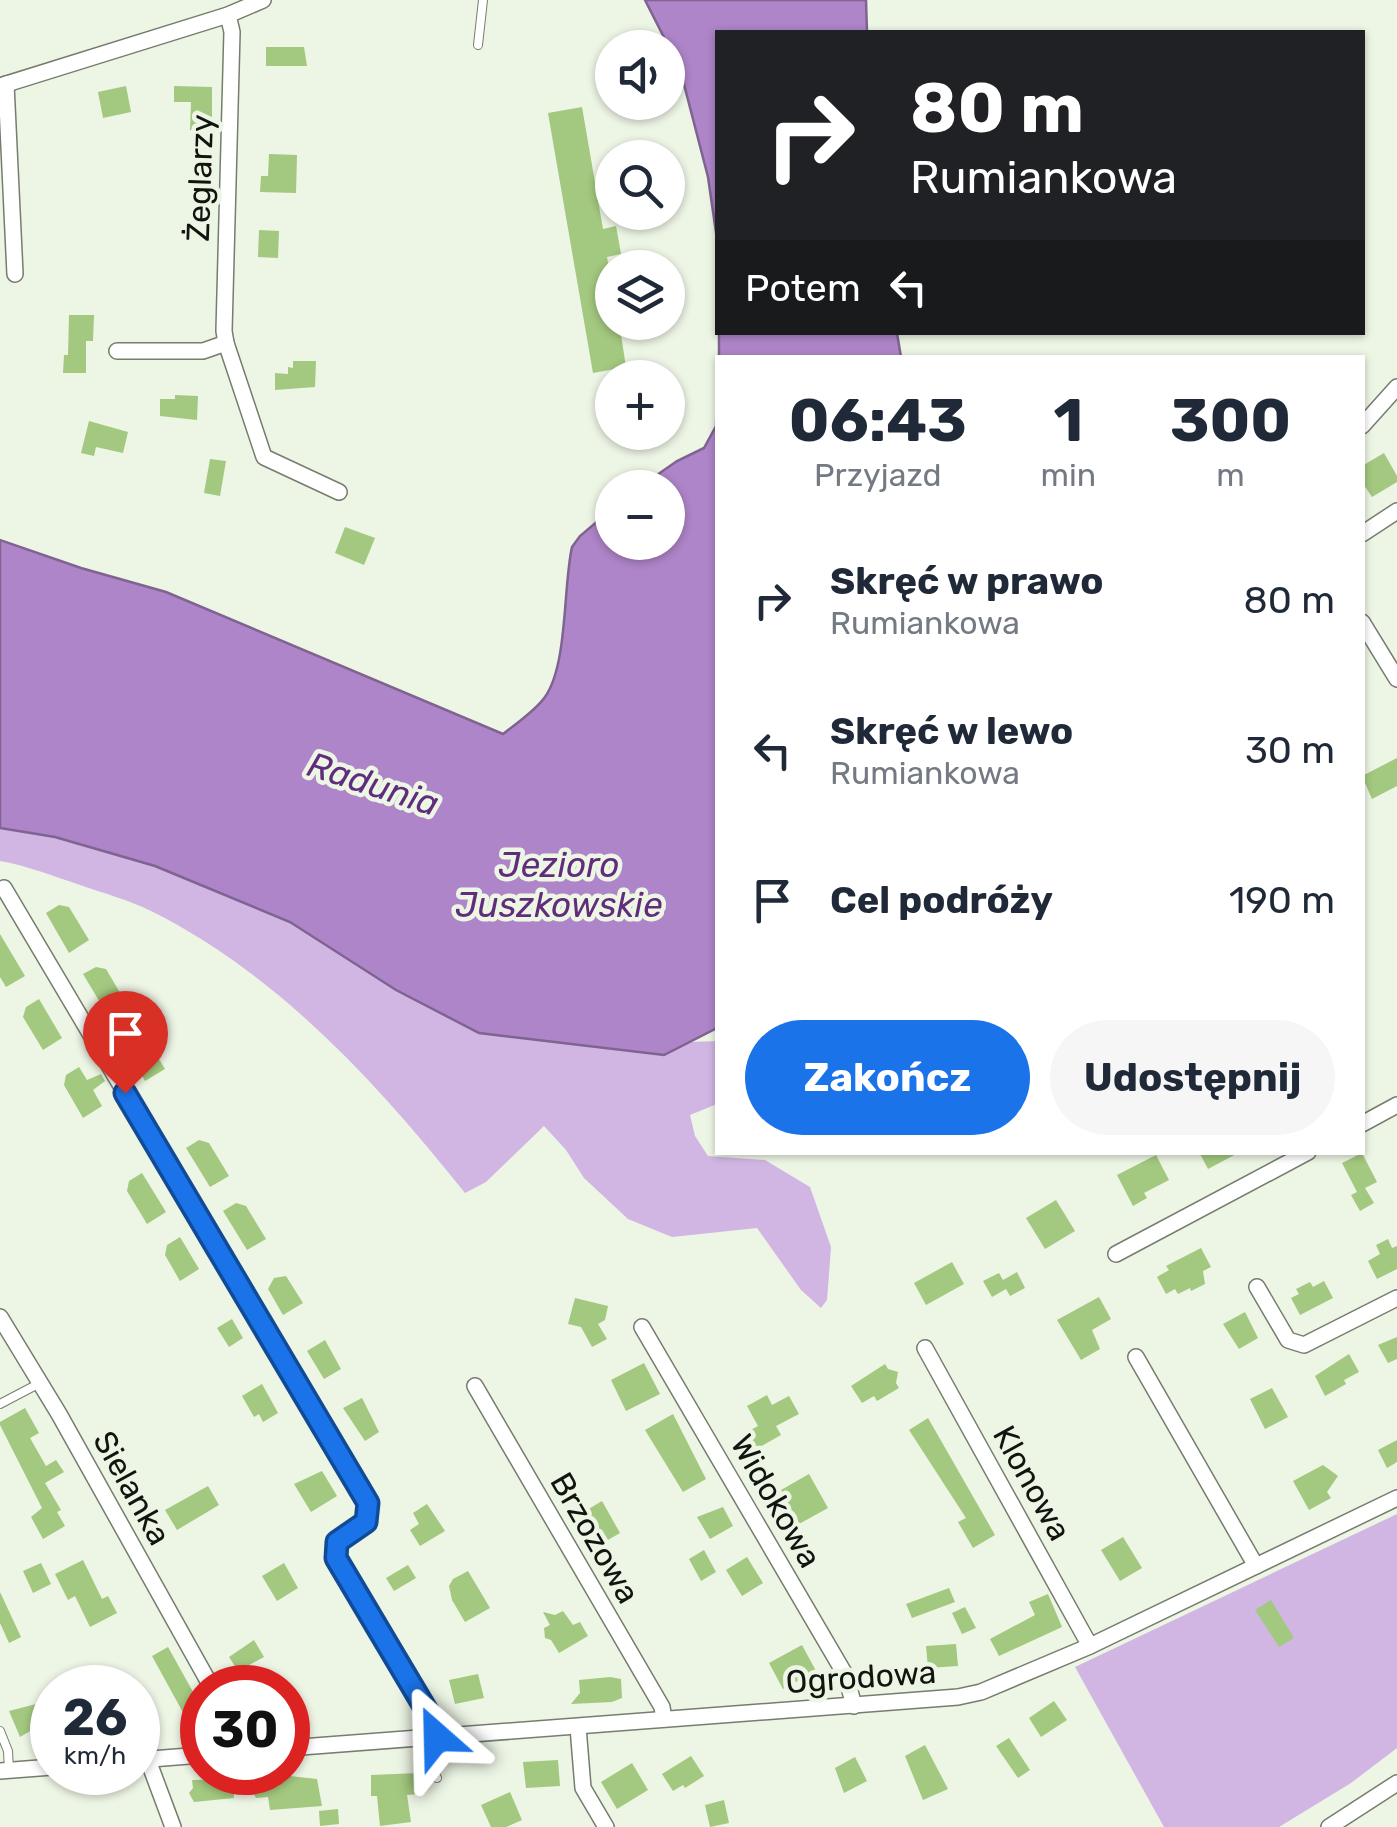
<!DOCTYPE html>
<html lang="pl">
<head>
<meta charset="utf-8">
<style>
  :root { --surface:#fff; --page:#f6f6f7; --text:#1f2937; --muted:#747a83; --accent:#1a73e8 }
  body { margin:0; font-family:Rubik,sans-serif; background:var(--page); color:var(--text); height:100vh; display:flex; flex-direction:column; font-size:38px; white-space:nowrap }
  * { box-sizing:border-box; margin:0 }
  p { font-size:32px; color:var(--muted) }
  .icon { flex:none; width:55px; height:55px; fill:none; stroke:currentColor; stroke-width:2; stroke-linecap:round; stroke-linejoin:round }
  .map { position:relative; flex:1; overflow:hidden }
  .details { position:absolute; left:715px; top:355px; width:650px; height:800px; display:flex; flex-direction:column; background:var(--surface); border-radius:0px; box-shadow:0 2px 8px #0004 }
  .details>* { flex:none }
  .hud { position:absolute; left:715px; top:30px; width:650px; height:305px; border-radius:0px; box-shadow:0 2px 8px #0004; background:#202124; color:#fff; overflow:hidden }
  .fabs { position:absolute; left:595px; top:30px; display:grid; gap:20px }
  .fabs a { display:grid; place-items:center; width:90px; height:90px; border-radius:50%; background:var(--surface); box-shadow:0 2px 8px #0004; font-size:50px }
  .speed { position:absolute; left:30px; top:1665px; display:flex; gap:20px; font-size:50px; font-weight:700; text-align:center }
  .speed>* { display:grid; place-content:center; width:130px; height:130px; border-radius:50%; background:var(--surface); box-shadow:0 2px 8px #0004; line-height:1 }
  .speed small { font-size:25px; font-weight:400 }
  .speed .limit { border:15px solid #d22; background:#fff; color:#111 }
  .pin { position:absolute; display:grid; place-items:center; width:85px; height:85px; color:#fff; margin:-102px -42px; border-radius:50% 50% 50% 0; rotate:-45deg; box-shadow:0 0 10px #0007 }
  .pin .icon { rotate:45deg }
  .me { position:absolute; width:110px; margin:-55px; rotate:335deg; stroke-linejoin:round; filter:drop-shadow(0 0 8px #0008) }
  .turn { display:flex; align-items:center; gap:35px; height:210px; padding:0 30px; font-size:45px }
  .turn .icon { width:130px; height:130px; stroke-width:2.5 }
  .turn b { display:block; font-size:70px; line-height:85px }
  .then { display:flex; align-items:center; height:95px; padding:0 30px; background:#0003; gap:20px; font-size:38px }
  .eta { display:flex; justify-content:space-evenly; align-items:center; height:170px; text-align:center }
  .eta b { font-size:60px; font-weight:700; line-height:70px }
  .action { display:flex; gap:20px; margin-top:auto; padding:20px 30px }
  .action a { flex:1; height:115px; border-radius:60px; background:var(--accent); color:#fff; font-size:40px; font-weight:700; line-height:115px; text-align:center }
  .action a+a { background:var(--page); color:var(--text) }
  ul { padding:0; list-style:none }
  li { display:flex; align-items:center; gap:30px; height:150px; padding:0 30px }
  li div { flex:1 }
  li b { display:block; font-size:38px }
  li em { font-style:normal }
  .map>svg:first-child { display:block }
  .green { fill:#d1b6e3 }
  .water { fill:#ae85c8; stroke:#7f6390; stroke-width:2.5 }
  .building { fill:#a3c87f }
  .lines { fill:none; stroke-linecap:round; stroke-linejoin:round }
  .lane-casing { stroke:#757d6f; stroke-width:10 }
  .street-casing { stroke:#757d6f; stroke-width:18 }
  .lane { stroke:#fff; stroke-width:8 }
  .street { stroke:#fff; stroke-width:15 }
  .route-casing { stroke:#114b97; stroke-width:25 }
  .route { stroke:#1a73e8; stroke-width:18 }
  .labels { text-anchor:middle; stroke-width:9; stroke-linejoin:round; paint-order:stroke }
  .street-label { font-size:32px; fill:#11140f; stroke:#edf5e5 }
  .water-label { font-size:35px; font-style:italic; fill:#602d7c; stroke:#edf5e5 }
</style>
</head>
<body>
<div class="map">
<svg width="1397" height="1827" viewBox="0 0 1397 1827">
  <rect width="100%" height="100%" fill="#edf5e5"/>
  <g class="green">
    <path d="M0 828 55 837 155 866 290 922 396 990 479 1033 664 1055 691 1042 717 1041V1104L690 1115 695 1136 708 1156 765 1160 810 1187 831 1247 827 1300 821 1308 801 1290 757 1228 672 1237 628 1219 584 1178 566 1150 544 1126 486 1182 465 1193C378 1084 278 974 151 911 129 900 103 893 80 885 53 876 28 866 0 861Z"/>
    <path d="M1397 1514V1748L1351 1783 1279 1827H1164L1075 1667Z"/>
  </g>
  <g class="water">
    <path d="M645 0H866L867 32H718L717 239 708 177 680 69Z"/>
    <path d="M719 333H897L901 357H719Z"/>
    <path d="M717 386V1028L664 1055 479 1033 396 990 290 922 155 866 55 837 0 828V540L81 568 166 592 503 734C517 723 535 711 545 697 568 664 563 587 572 547L580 536 612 509V542H668V488L640 487 677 461 704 448 716 426Z"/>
  </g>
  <g class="building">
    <path d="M266 47H304L307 66H266Z"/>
    <path d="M126 86 131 112 103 118 98 92Z"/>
    <path d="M174 86 212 87V130H190L191 102H174Z"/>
    <path d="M582 107 603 229 616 226 621 254 607 257 612 286V322H619L626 367 593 373 548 113Z"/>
    <path d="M269 154 297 155 296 193 260 192 261 176H268Z"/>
    <path d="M259 230 279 231 278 258 258 257Z"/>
    <path d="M69 315H94L93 341H86V373H63L64 355H68Z"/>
    <path d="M293 361H316L315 387 275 390V373L288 374V367L293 368Z"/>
    <path d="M175 395 198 396 197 420 160 416V399H175Z"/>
    <path d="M89 421 128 432 123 453 96 447 94 456 81 453Z"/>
    <path d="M1384 453 1397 476V482L1372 497 1362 482V466Z"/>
    <path d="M210 459 226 461 220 496 204 493Z"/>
    <path d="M345 527 375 538 364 565 335 553Z"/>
    <path d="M1397 758V786L1372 799 1362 776Z"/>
    <path d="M59 905 69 907 89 940 69 953 46 913Z"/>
    <path d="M0 934 25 976 6 987 0 977Z"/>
    <path d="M96 967 106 969 126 1003 107 1014 83 974Z"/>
    <path d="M39 999 62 1038 43 1050 23 1017 26 1007Z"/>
    <path d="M136 1033 145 1036 165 1069 145 1081 123 1041Z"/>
    <path d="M79 1067 87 1080 101 1074 105 1081 93 1090 102 1106 83 1118 64 1085 66 1075Z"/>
    <path d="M199 1140 209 1143 229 1176 210 1187 186 1148Z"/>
    <path d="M1199 1152H1240L1208 1169Z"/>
    <path d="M1362 1153 1377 1182 1365 1188 1374 1203 1360 1211 1351 1195 1357 1192 1342 1163Z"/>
    <path d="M1156 1155 1169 1180 1144 1193 1147 1198 1133 1206 1117 1175Z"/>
    <path d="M142 1173 166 1212 147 1224 127 1191 129 1181Z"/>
    <path d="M1056 1200 1075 1231 1045 1249 1026 1218Z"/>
    <path d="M236 1203 246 1206 266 1239 247 1250 223 1211Z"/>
    <path d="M180 1237 199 1269 180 1281 165 1255 167 1245Z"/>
    <path d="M1388 1239 1392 1248 1397 1246V1269L1377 1279 1368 1261 1380 1254 1376 1245Z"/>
    <path d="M1201 1248 1211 1267 1203 1271 1205 1284 1191 1291 1190 1288 1178 1294 1175 1289 1166 1294 1157 1277 1169 1270 1166 1266Z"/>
    <path d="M952 1262 964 1284 926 1305 914 1283Z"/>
    <path d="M1017 1272 1025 1288 1010 1296 1006 1289 992 1297 983 1281 999 1273 1003 1280Z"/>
    <path d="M286 1276 303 1303 283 1315 268 1289 274 1278Z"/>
    <path d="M1324 1281 1333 1298 1300 1315 1291 1298 1299 1294 1296 1289 1310 1282 1313 1287Z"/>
    <path d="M1099 1297 1111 1319 1092 1330 1100 1349 1081 1360 1057 1320Z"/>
    <path d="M575 1298 608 1306 605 1320 598 1324 607 1339 592 1347 581 1327 568 1324Z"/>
    <path d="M1245 1312 1258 1338 1239 1349 1223 1324Z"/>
    <path d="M232 1319 243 1338 229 1347 217 1328Z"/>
    <path d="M1397 1337V1359L1388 1363 1378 1345Z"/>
    <path d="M325 1340 341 1369 324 1379 307 1351Z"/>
    <path d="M1349 1354 1359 1372 1344 1380 1346 1384 1325 1396 1315 1376Z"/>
    <path d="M644 1363 660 1394 626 1411 611 1380Z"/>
    <path d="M885 1364 888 1369 898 1372 896 1383 899 1388 877 1401 874 1396 862 1403 851 1386Z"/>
    <path d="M262 1384 278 1413 263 1422 259 1414 254 1417 242 1396Z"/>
    <path d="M1272 1388 1288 1417 1265 1429 1250 1399Z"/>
    <path d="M767 1395 772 1405 789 1396 799 1414 776 1426 781 1435 756 1449 747 1432 758 1426 747 1406Z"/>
    <path d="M362 1398 379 1432 365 1441 343 1408Z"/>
    <path d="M25 1408 39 1433 30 1438 46 1466 56 1460 64 1472 45 1483 61 1510 57 1512 65 1526 43 1539 31 1517 42 1508 0 1425V1422Z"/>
    <path d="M673 1414 706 1479 683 1492 645 1430Z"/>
    <path d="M928 1418 995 1535 973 1548 958 1522 966 1518 909 1430Z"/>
    <path d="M1397 1440V1462L1387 1468 1378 1450Z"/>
    <path d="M1323 1465 1338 1476 1327 1492 1331 1498 1309 1510 1293 1481Z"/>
    <path d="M322 1471 337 1496 311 1512 294 1484Z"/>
    <path d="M809 1474 828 1508 799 1524 781 1490Z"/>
    <path d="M208 1486 219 1505 177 1530 165 1510Z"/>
    <path d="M602 1501 620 1533 601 1544 582 1513Z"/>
    <path d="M427 1504 445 1531 420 1546 410 1530 419 1524 413 1513Z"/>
    <path d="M723 1507 733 1526 710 1539 697 1517Z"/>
    <path d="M1123 1537 1142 1568 1120 1581 1101 1550Z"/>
    <path d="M704 1550 716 1572 701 1581 689 1559Z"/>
    <path d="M747 1557 763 1583 742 1596 726 1570Z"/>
    <path d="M83 1560 102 1599 108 1596 117 1613 90 1627 75 1596 68 1600 55 1574Z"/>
    <path d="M41 1563 51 1584 33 1593 23 1571Z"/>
    <path d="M284 1563 298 1588 277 1601 262 1576Z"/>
    <path d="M408 1565 416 1578 394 1591 386 1578Z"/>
    <path d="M468 1571 490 1608 465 1622 452 1600 449 1586 453 1579Z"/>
    <path d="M949 1588 955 1602 912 1618 906 1604Z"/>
    <path d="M0 1592 21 1637 9 1643 0 1623Z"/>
    <path d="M1048 1594 1062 1627 999 1656 990 1639 1035 1615 1029 1602Z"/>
    <path d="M1271 1600 1294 1638 1279 1647 1255 1610Z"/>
    <path d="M965 1607 976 1628 962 1634 952 1613Z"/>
    <path d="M563 1611 573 1625 580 1622 588 1636 559 1653 551 1640 545 1638 544 1628 550 1625 543 1612 555 1615Z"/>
    <path d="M254 1640 264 1657 238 1671 229 1657Z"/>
    <path d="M956 1644 958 1666 928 1668 926 1646Z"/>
    <path d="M802 1645 816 1671 783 1689 769 1663Z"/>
    <path d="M168 1647 202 1708 186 1718 152 1656Z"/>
    <path d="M478 1674 484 1698 455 1704 449 1680Z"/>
    <path d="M610 1677 621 1679 622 1698 612 1702 571 1704 580 1693 579 1680Z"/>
    <path d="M1054 1701 1067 1720 1041 1737 1029 1718Z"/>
    <path d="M36 1704 44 1723 20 1737 9 1711Z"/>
    <path d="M1009 1738 1030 1770 1018 1778 996 1746Z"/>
    <path d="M925 1745 948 1789 923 1800 905 1756Z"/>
    <path d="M691 1756 704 1776 685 1788 683 1785 673 1791 662 1774Z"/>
    <path d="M855 1757 867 1781 844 1793 835 1768Z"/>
    <path d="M558 1760 560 1786 526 1788 523 1762Z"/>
    <path d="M632 1763 648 1790 617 1809 601 1782Z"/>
    <path d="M254 1772 317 1779 322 1806 270 1810 268 1797 256 1798 245 1778H255Z"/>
    <path d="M418 1773V1794L407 1795 411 1822 380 1826 377 1796H371V1775Z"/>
    <path d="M233 1779 234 1798 194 1802 189 1793 193 1788 192 1780Z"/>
    <path d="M510 1792 522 1820 506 1827H491L481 1805Z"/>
    <path d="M724 1800 729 1823 710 1827 705 1805Z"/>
    <path d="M338 1809 339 1824 320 1826 319 1811Z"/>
  </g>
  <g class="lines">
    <defs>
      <g id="lane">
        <path d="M478 45 483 0"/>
        <path d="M0 1404 40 1383"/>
        <path d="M0 1731 8 1751 9 1770"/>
        <path d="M418 1738 437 1778"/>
      </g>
      <g id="street">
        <path d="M228 15 232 32 224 331 226 343 264 457 339 492"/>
        <path d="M6 84 15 274"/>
        <path d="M0 86 228 15 263 0"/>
        <path d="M117 351H203L226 343"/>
        <path d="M1362 426 1397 387"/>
        <path d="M1362 534 1397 511"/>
        <path d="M1362 622 1397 679"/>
        <path d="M4 888 368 1503 366 1522 337 1542 335 1558 435 1723 437 1737"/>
        <path d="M1362 1124 1397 1105"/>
        <path d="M1116 1254 1308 1152"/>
        <path d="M1257 1287 1288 1340 1304 1345 1397 1298"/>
        <path d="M0 1317 59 1414 212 1688"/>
        <path d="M642 1327 846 1676 854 1706"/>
        <path d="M925 1348 1090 1646"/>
        <path d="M1136 1357 1256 1566"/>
        <path d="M475 1386 662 1707 664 1719"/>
        <path d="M578 1727 583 1788 606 1827"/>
        <path d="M288 1748 958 1697 981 1692 1090 1646 1397 1498"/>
        <path d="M138 1760 202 1755"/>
        <path d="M148 1760 173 1827"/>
        <path d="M0 1771 52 1767"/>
        <path d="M1329 1827 1397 1783"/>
      </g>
    </defs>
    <use href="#lane" class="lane-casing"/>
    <use href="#street" class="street-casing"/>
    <use href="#lane" class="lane"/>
    <use href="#street" class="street"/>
  </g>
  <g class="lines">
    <defs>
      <path id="route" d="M125 1093 368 1503 366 1522 337 1542 336 1558 434 1723 437 1737"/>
    </defs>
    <use href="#route" class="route-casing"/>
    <use href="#route" class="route"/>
  </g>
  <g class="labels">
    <g class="street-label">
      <text transform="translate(200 178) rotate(-88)" y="11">Żeglarzy</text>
      <text transform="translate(1032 1483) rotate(61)" y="11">Klonowa</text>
      <text transform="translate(132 1488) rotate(61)" y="11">Sielanka</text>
      <text transform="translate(776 1501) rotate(60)" y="11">Widokowa</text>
      <text transform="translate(595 1538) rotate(60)" y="11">Brzozowa</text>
      <text transform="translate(861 1677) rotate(-4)" y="11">Ogrodowa</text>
    </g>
    <g class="water-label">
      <text transform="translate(373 784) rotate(18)" y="12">Radunia</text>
      <text x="559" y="877">Jezioro<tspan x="559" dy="40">Juszkowskie</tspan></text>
    </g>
  </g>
</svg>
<div class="fabs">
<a><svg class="icon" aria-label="sound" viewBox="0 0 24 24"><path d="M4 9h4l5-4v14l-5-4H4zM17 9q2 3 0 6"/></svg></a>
<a><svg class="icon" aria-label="search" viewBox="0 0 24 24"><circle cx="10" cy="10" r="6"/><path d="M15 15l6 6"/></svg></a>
<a><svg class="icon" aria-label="layers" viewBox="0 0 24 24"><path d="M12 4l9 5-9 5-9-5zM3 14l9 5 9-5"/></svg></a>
<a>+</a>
<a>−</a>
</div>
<div class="speed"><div>26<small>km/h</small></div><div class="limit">30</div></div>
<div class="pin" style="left:125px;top:1093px;background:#d93025"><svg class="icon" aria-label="arrive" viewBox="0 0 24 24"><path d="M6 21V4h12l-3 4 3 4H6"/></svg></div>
<svg class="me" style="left:437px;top:1737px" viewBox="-20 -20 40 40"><path d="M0-17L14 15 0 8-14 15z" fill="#1a73e8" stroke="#fff" stroke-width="4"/></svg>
<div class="hud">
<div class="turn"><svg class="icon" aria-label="right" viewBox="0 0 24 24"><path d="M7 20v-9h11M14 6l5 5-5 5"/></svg><div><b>80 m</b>Rumiankowa</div></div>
<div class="then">Potem<svg class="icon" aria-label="left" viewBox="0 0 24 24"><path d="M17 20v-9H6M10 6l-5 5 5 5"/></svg></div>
</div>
<section class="details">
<div class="eta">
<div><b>06:43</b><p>Przyjazd</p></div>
<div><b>1</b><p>min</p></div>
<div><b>300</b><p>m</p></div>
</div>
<ul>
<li><svg class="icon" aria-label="right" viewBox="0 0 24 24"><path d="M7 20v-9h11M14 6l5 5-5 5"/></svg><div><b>Skręć w prawo</b><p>Rumiankowa</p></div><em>80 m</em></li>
<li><svg class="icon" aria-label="left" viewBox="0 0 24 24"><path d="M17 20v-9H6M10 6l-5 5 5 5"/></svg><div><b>Skręć w lewo</b><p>Rumiankowa</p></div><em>30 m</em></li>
<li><svg class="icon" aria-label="arrive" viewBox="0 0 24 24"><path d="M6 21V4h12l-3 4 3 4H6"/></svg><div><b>Cel podróży</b></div><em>190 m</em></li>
</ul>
<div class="action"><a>Zakończ</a><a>Udostępnij</a></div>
</section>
</div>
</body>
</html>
